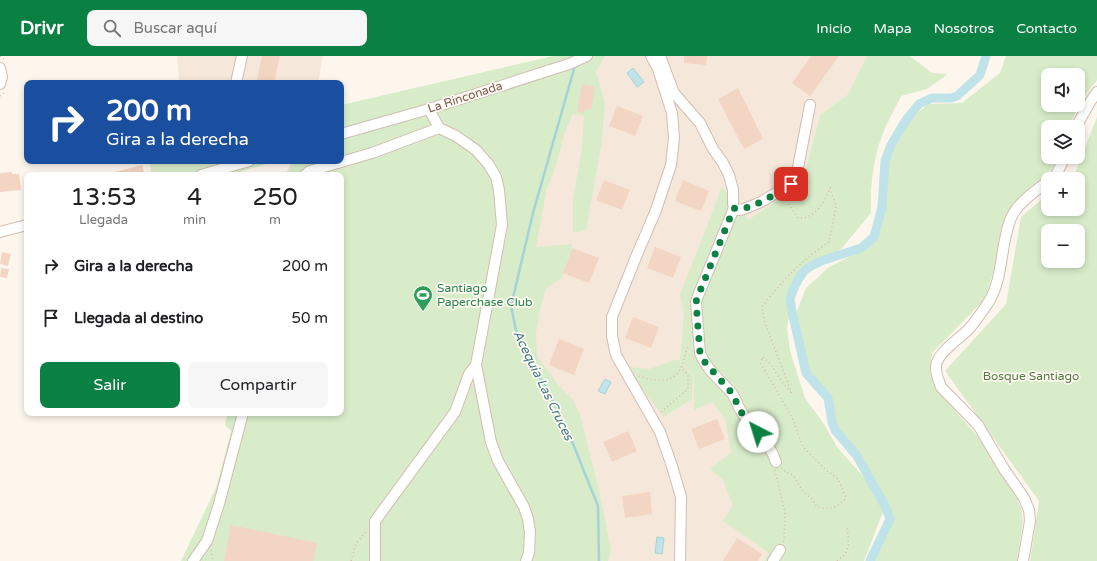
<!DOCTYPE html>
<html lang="es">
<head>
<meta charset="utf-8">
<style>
  :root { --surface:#fff; --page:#f6f6f6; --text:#202124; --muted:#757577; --accent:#0b8043 }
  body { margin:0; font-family:"Varela Round",sans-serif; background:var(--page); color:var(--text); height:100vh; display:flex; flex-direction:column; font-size:15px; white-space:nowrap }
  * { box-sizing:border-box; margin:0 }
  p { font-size:13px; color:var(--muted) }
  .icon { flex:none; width:22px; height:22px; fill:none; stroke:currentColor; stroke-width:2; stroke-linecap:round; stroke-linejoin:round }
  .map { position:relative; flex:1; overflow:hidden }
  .sheet { position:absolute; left:24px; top:116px; width:320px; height:244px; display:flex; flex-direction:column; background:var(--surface); border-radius:8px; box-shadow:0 2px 6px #0003 }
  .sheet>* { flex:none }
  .banner { position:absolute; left:24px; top:24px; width:320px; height:84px; border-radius:8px; box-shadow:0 2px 6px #0003; background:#1a4fa0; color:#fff; overflow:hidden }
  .tools { position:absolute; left:1041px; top:12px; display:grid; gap:8px }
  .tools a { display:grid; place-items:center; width:44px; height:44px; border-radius:8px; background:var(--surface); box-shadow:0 2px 6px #0003; font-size:20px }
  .pin { position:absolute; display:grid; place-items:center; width:34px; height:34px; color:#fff; margin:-17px; border-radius:8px; box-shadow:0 2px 6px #0006 }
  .me { position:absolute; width:44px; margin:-22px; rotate:320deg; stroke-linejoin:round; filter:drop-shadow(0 0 3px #0008) }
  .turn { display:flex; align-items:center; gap:14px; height:84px; padding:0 16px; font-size:18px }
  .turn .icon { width:52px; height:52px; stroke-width:2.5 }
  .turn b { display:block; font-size:28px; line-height:34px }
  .eta { display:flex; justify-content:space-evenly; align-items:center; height:68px; text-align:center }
  .eta b { font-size:24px; font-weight:600; line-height:28px }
  .button { display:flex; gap:8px; margin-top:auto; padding:8px 16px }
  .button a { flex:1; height:46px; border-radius:8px; background:var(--accent); color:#fff; font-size:16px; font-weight:600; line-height:46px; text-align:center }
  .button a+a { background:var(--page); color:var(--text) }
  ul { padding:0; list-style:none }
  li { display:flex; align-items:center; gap:12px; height:52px; padding:0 16px }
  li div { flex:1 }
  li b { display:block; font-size:15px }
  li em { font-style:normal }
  header { display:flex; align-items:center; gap:24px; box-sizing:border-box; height:56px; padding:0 20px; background:var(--accent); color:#fff }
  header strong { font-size:19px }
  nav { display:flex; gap:22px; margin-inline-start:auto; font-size:14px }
  .search { width:280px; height:36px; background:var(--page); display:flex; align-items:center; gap:10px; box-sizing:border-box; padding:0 14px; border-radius:8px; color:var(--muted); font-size:15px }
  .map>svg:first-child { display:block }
  .residential { fill:#f5e8da }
  .green { fill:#d8ecc9; fill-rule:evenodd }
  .water { fill:#bfe3e8; stroke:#a5d3da }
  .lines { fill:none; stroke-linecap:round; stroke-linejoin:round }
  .stream { stroke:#a5d3da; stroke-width:2.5 }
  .canal { stroke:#bfe3e8; stroke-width:9 }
  .building { fill:#f3d5c3 }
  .minor-casing { stroke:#d1beb0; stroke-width:12 }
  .path { stroke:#d9b8a5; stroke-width:1.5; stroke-dasharray:1 3; stroke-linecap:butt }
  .minor { stroke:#fff; stroke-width:10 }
  .route { stroke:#0b8043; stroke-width:7; stroke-dasharray:0 12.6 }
  .labels { text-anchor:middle; stroke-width:3.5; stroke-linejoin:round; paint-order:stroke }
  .street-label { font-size:12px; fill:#7a5c4d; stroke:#fffaf3 }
  .leisure-label { font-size:12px; fill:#27864d; stroke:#fffaf3; text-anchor:start }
  .park-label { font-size:12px; fill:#537a41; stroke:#fffaf3 }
  .water-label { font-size:13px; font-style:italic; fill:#437c86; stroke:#fffaf3 }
</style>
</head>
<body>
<header>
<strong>Drivr</strong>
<div class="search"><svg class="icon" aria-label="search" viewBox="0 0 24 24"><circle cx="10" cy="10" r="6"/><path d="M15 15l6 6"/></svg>Buscar aquí</div>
<nav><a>Inicio</a><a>Mapa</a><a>Nosotros</a><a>Contacto</a></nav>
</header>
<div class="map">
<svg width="1097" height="505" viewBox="0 0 1097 505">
  <rect width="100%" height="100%" fill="#fdf6ec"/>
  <g class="residential">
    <path d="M177 0H323L318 27H179Z"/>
    <path d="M573 0H867L848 38 820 59 802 127 748 164 729 339 772 505H601L516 285Z"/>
  </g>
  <g class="green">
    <path d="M553 0H605L596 16 605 48 601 90 586 174 573 177V143L582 92 584 60 573 58 564 78 556 110 547 132 536 191 572 188 573 209 562 221 546 233 540 253 536 278 537 300 559 330 573 344 580 359 600 439 611 493 608 505H181L216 432 231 375 225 369 227 357H341V119H285L293 105H341V49Z"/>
    <path d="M867 0H910L932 17 948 18 927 33 901 40C895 53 887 66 882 80 873 104 870 131 871 157L842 192 828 201 821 203 799 226 791 248 787 272 790 295 805 342 824 368 837 391 867 425 878 443 883 456 864 505H764L769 497 723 465 733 450 723 424 710 413 731 396 725 363 712 346 694 354V320L680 304 684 257 680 239 722 131 748 164 802 127 820 59 848 38Z"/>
    <path d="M1006 0H1097V24L1079 48 1069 71H1048V101H1057L1052 113 1016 145 1009 158 1007 169 985 243 932 297 930 311 935 329 938 335 979 382 995 409 1014 435 1021 452 1023 465 1017 505H873L893 463 888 449 859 399 839 380 825 342 812 326 806 308 795 260 806 232 829 211 863 194 875 173 881 146 882 113 900 75 914 60 928 48 962 47 1000 17ZM1048 19H1078V49H1048Z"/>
    <path d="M1097 61V505H1030L1039 445 945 315 1006 248 1021 161 1048 138V153H1078V123H1066L1076 115ZM1048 175H1078V205H1048Z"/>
    <path d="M150 105H276L230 119H151Z"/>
    <path d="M678 303 693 320 692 343 664 361 640 330 630 311 649 313Z"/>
  </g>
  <g class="water">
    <path d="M633 12 644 26 637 31 627 17Z"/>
    <path d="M605 323 611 326 605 338 598 335Z"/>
    <path d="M657 481 664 482 662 498 655 497Z"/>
  </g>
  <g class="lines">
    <path class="stream" d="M574 13 533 157 511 250 516 274 529 304 546 331 567 373 598 450 599 505"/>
    <path class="canal" d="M870 505 890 463 885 450 857 400 835 374 832 366 828 342 806 317 793 260 790 243 793 234 798 224 805 214 813 209 824 204 861 192 874 181 882 151 885 105 891 89 906 64 919 48 932 42H951L957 40 980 19 986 0"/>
  </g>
  <g class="building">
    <path d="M262 0H280L274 27H256Z"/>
    <path d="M684 0H707L706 9 684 7Z"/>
    <path d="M811 0H839L810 40 792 27Z"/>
    <path d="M582 28 595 31 591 54 585 53 584 57 577 56Z"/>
    <path d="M738 32 763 83 744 93 718 43Z"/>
    <path d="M617 50 643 60 635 80 609 70Z"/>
    <path d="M142 109 145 119H111V117Z"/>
    <path d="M12 116V118H19L21 134 0 136V117Z"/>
    <path d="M604 124 630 134 622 154 596 144Z"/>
    <path d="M683 124 709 135 701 155 675 145Z"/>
    <path d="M655 191 681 201 673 222 647 212Z"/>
    <path d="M573 192 599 202 589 227 563 217Z"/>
    <path d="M2 196 11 198 8 210 0 208Z"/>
    <path d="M1 212 9 213 7 222 0 221Z"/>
    <path d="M633 261 659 271 651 292 625 282Z"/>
    <path d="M559 283 584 293 574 319 549 309Z"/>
    <path d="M717 363 725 383 699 393 691 373Z"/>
    <path d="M628 375 637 395 612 406 603 386Z"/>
    <path d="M650 436 652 458 625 462 622 440Z"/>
    <path d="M231 469 317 487 313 505H224Z"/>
    <path d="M737 482 762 498 758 505H723Z"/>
  </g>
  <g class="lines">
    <defs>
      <g id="minor">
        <path d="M651 0 658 13 672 57 674 82 671 109 656 154 636 201 612 261V280L616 299 660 376 672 410 681 441 680 505"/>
        <path d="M660 0 674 37 700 67 713 93 723 107 729 119 733 134V148L734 152 738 154 744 153 761 146 791 128 796 122 810 49"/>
        <path d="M0 12 2 21 0 28"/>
        <path d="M236 27 242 0"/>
        <path d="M429 53 439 72 456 80 476 94 489 109 496 121 499 134 502 169 476 309 491 386 498 405 524 451 528 463 530 476 529 497 526 505"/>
        <path d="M1076 71 1090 46 1097 36"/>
        <path d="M341 78 429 53 569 8 587 0"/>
        <path d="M201 119 249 105"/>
        <path d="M305 119 310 115 372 97 439 72"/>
        <path d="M1051 123 1056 119 1065 101"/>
        <path d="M734 152 698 240 696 246 700 297C706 313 720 324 731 336 736 342 737 349 741 355 753 375 768 382 776 406"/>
        <path d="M0 176 27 169"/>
        <path d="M193 505 207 485 219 448 243 357"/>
        <path d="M375 505V465L455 356 469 318 476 309"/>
        <path d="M773 505 780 494"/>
        <path d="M1023 505 1030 465 1029 454 1024 442 1004 413 978 369 941 331C939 325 935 317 936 310 937 297 959 283 968 274 975 266 982 256 988 247 1004 222 1000 188 1011 162 1018 146 1035 136 1048 125"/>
      </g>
    </defs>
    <use href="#minor" class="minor-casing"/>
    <g class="path">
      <path d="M0 0 5 4"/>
      <path d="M0 40 5 36"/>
      <path d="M639 320C653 325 673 329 681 312 685 304 684 297 690 289"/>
      <path d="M661 356 688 333V319L681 311"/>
      <path d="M781 412 788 417 793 419 804 437 812 443 817 451C828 454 839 452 846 441L838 423 826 414 803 391 792 361 761 308 762 301C770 306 773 312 778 320 782 326 787 332 792 338L765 267 762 251C781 225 802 204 829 186L836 150 830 132C825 146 815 163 798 162L785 143"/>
      <path d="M775 414 785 457 784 483 783 487"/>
      <path d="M211 494 213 505"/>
      <path d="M351 505 356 488 366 475"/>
      <path d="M837 505C851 496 849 486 847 472"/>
    </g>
    <use href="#minor" class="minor"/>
  </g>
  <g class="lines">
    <path class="route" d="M758 376 741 356 732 337 703 304 700 297 696 246 698 240 734 152C746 158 780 135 791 128"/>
  </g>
  <defs>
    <symbol id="stadium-pin" viewBox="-11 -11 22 30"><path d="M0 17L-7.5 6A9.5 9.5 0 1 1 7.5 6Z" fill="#2e9e5b" stroke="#fffaf3"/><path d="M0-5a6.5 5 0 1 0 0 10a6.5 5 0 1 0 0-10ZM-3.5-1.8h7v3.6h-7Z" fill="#fff"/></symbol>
  </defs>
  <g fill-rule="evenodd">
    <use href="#stadium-pin" x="412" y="228" width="22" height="30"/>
  </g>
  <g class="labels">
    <g class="street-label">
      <text transform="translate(465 41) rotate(-18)" y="4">La Rinconada</text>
    </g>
    <g class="leisure-label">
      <text x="437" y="236">Santiago<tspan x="437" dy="14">Paperchase Club</tspan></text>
    </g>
    <g class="park-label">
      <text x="1031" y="324">Bosque Santiago</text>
    </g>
    <g class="water-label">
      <text transform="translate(544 329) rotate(64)" y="5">Acequia Las Cruces</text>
    </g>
  </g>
</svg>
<div class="tools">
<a><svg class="icon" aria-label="sound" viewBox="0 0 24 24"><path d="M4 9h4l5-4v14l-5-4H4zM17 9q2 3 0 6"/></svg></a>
<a><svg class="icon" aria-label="layers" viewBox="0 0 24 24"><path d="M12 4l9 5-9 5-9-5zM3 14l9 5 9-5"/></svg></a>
<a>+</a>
<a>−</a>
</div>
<div class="pin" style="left:791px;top:128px;background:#d93025"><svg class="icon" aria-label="arrive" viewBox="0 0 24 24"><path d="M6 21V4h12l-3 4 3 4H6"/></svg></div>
<svg class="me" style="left:758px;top:376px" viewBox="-20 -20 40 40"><circle r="19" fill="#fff"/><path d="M0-13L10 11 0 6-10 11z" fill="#0b8043"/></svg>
<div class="banner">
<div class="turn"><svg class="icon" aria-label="right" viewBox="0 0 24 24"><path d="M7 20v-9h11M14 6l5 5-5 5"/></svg><div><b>200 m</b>Gira a la derecha</div></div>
</div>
<section class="sheet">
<div class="eta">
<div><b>13:53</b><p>Llegada</p></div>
<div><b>4</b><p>min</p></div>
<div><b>250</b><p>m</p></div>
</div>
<ul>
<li><svg class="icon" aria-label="right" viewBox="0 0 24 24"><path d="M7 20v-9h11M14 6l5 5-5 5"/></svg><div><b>Gira a la derecha</b></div><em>200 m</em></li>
<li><svg class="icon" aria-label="arrive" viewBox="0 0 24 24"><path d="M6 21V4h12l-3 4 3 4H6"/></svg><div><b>Llegada al destino</b></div><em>50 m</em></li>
</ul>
<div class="button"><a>Salir</a><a>Compartir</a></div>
</section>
</div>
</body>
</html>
